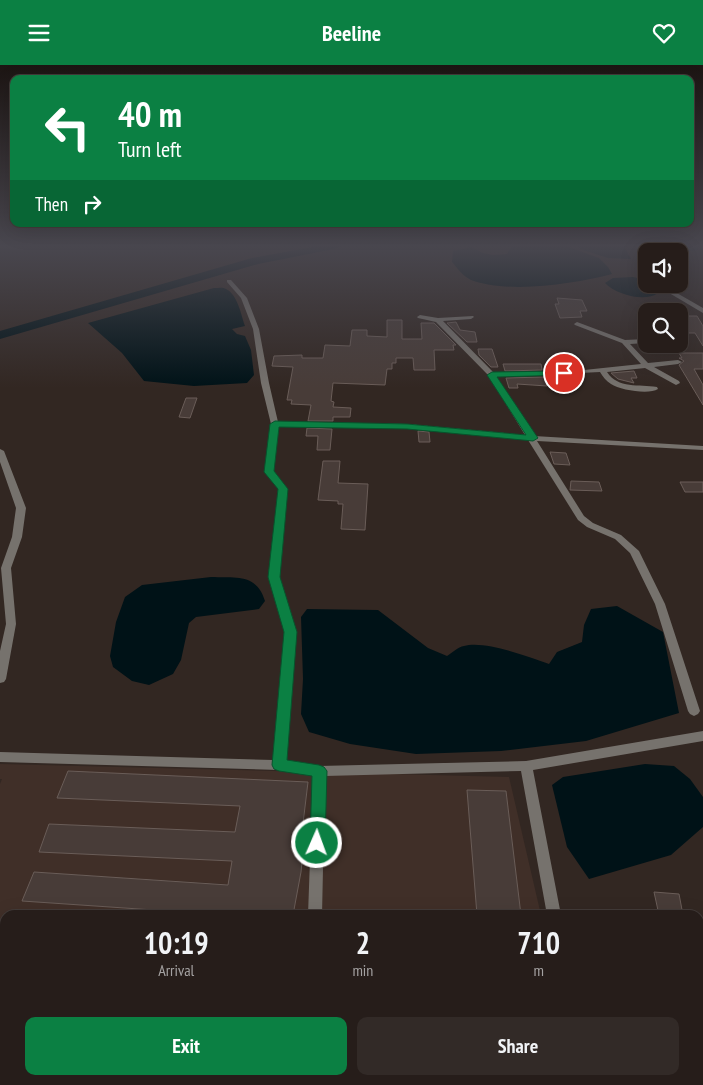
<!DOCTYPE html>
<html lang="en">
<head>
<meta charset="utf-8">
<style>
  :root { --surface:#261d1a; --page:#322a27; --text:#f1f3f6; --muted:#a4a2a2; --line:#423b39; --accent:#0b8043 }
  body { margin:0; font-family:"PT Sans Narrow",sans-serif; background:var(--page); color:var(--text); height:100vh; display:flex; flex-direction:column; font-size:19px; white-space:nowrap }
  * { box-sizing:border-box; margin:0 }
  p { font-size:16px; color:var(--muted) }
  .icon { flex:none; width:28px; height:28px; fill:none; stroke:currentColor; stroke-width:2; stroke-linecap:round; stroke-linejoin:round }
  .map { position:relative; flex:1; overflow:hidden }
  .sheet { position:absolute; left:0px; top:845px; width:704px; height:175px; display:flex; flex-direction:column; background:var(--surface); border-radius:15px 15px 0 0; box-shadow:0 5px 20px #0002,0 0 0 1px var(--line) }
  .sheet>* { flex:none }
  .guide { position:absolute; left:10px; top:10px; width:684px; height:152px; border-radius:10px; box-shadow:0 5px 20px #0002,0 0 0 1px var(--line); background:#0b8043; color:#fff; overflow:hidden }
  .controls { position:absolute; left:638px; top:178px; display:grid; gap:10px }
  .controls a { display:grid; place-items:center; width:50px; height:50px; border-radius:10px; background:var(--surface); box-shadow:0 5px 20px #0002,0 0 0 1px var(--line); font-size:25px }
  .pin { position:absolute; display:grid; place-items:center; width:42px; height:42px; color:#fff; margin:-21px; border:2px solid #fff; border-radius:50%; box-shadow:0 1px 5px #0007 }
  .me { position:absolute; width:55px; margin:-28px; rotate:2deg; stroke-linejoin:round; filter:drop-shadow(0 0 4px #0008) }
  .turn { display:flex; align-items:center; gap:18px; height:105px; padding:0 25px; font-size:22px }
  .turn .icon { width:65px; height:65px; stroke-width:2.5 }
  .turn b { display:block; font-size:35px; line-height:42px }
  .then { display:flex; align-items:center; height:48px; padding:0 25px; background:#0003; gap:10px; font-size:19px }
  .eta { display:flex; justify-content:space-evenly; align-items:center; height:85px; text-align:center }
  .eta b { font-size:30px; font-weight:600; line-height:35px }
  .cta { display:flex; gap:10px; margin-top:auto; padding:10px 25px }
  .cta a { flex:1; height:58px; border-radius:10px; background:var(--accent); color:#fff; font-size:20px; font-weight:600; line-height:58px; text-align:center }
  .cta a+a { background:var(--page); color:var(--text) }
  header { display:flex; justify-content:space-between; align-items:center; height:65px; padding:0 25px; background:var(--accent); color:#fff; font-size:22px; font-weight:600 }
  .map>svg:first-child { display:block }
  .built { fill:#402f28; fill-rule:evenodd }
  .water { fill:#001217 }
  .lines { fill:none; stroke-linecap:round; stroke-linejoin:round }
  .river { fill:#001217; fill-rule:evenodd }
  .building { fill:#483c38; stroke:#6a5d58 }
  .minor { fill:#76726d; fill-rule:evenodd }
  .route { fill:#0b8043; stroke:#07532c }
</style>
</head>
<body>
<header><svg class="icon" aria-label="menu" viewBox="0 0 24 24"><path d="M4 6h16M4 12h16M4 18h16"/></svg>Beeline<svg class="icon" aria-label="heart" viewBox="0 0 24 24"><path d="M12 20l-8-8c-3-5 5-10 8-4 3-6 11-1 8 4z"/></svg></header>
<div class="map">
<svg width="703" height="1020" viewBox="0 0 703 1020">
  <rect width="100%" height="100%" fill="#322722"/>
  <g class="built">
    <path d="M0 699 509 712 541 850H521L506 726 467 725 477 850H293L297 819 240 820 34 807 23 836 227 850H5V875L0 888V719L2 714H0ZM68 706 308 717 304 755 238 751 240 741 58 733ZM49 759 238 767 231 804 232 796 39 787Z"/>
    <path d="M0 968H5V1015H60L58 1020H0Z"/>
    <path d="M61 1015H577L578 1020H139Z"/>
  </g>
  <g class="water">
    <path d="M512 181H566L599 193 608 202 612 209C573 219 510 229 471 215 463 211 458 204 452 197L453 186 471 182 483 188 493 190 507 189Z"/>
    <path d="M577 181H624L631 194 608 193 580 184Z"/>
    <path d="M645 181H698V185L679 187 641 183Z"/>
    <path d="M633 212 642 214 658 228C645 238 615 229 605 218L613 213Z"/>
    <path d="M214 223C218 223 223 222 226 224 238 230 241 250 245 261L232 264 237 269 245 271 251 285 254 310 247 318 194 321 144 316 122 288 88 258Z"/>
    <path d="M211 512C236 513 256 508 265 536L259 544 196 552 189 558 181 595 173 609 149 620 132 616 113 602 110 591 116 557 125 532 142 520Z"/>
    <path d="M617 541 663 567 679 648 586 676 501 686 416 689 350 679 309 667 301 649 303 614 301 552 307 544 378 545 428 583 447 591C452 588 458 582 464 581 485 575 528 592 549 599L557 587 582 577 584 560 591 544Z"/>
    <path d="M645 699 674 701 690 714 703 732V762L671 790 589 814 567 782 552 720 563 712Z"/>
  </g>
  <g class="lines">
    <path class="river" d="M318 181H340L334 184 258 199 0 274V266L252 193Z"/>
  </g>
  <g class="building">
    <path d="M557 233 582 235 587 246H580L582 252 560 253 555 239H559Z"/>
    <path d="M679 251H697L703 261V281L695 268H679Z"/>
    <path d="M387 255H402V274H422L421 258H434L456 280H453L454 285H434L435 305H414L413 293H396V298H392V304H387L385 320 333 318 331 336 334 337 333 342 351 343 350 352H333V356H308L311 340 291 339 292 335H287L293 302 272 301 274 291 302 290V293H323L325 280 350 281 352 265H367V271L387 272Z"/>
    <path d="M456 257 460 265 475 267 477 277H467L447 258Z"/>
    <path d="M478 284H492L498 302H491L479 290Z"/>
    <path d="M679 288H703V304H694L703 320V340L679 300 684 296 679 293H682Z"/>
    <path d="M503 299H541L542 305 505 306Z"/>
    <path d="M634 306 637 313H631L634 318 618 314 611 308Z"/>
    <path d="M544 312 547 321 517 319 518 323H509L506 313Z"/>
    <path d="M186 333H197L190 353 179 352Z"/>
    <path d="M307 363 332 364 330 385H317L318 371H306Z"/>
    <path d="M418 366 429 367 430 377H419Z"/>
    <path d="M550 387 566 388 570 400 554 399Z"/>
    <path d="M323 396H340L338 418 368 419 365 465 341 464 343 439H338V436L318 435Z"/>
    <path d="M571 416 599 417 602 426 570 425Z"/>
    <path d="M680 417H703V427H685Z"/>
    <path d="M68 706 308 717 302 767H305L301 807 293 850H227L22 836 34 807 228 820 232 796 39 787 49 759 235 767 240 741 57 733Z"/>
    <path d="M467 725 506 726 521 850H477Z"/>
    <path d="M654 827 679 829 683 850H659Z"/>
  </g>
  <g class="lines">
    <g class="minor">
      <path d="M227 215H231L247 233 259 264 269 318 278 357 407 359 525 370 489 311 436 257 418 253 417 252 420 250 438 253 473 251 474 252 471 254 443 256 494 308 584 305 641 299 622 278 575 260 574 259 577 257 625 275 646 274V278L630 279 648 298 678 295 682 297 678 299 654 302 679 316 680 318 676 320 645 303 607 307C618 324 639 319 657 322L658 324C649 330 620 325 611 319 606 316 603 312 600 307L497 312 534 371 703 381V385L537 376 584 451 593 458 621 470 639 486 665 539 700 646 698 649 694 651 690 649 688 646 655 539 630 488 615 474 587 462 578 455 528 375 407 363 279 361 273 407 287 424 279 512 296 567 286 696 319 701 526 696 703 666V676L533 705 561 850H547L521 706 325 711 322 850H308L313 710 279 705 0 697V687L273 695 286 567 269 512 279 424 265 407 271 359 261 318 253 264 241 233 227 217Z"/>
      <path d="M654 219H661L703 243V248Z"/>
      <path d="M0 384 4 386 26 443 22 472 11 503 16 559 6 614 4 617 0 618V586L6 559 1 503 12 472 16 443 0 397Z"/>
      <rect x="0" y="982" width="5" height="16"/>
      <path d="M457 1015H483L481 1020H459Z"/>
      <path d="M577 1015H593L596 1020H578Z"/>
    </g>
  </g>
  <linearGradient id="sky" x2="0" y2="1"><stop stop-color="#1c1513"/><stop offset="0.56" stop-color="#49474f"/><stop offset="1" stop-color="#49474f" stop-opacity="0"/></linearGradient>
  <rect width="703" height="323" fill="url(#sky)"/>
  <path class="route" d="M564 306 568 308 566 310 497 312 538 373 533 376 407 364 279 362 274 406 288 424 280 512 297 567 287 695 319 700 324 702 327 706 325 778 323 783 317 785 312 783 310 778 312 711 279 706 274 704 272 700 284 567 268 512 278 424 264 407 270 359 275 356 407 359 526 370 487 310 492 307Z"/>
</svg>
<div class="controls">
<a><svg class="icon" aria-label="sound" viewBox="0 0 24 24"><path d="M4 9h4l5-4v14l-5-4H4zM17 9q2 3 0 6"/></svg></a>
<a><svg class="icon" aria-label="search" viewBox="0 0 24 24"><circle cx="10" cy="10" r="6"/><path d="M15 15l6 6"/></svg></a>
</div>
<div class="pin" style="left:564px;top:308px;background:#d93025"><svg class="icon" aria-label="arrive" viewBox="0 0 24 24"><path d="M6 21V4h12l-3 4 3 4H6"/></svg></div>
<svg class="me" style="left:317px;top:778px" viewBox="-20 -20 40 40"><circle r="17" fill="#0b8043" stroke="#fff" stroke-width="3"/><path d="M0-11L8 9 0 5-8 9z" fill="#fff"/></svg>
<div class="guide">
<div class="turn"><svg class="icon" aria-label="left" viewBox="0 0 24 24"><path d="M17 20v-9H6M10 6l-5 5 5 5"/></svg><div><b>40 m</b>Turn left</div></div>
<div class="then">Then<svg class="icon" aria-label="right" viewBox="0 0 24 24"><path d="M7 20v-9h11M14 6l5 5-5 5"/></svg></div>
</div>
<section class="sheet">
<div class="eta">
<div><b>10:19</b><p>Arrival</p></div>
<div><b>2</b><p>min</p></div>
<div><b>710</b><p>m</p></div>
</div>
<div class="cta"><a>Exit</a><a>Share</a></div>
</section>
</div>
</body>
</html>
